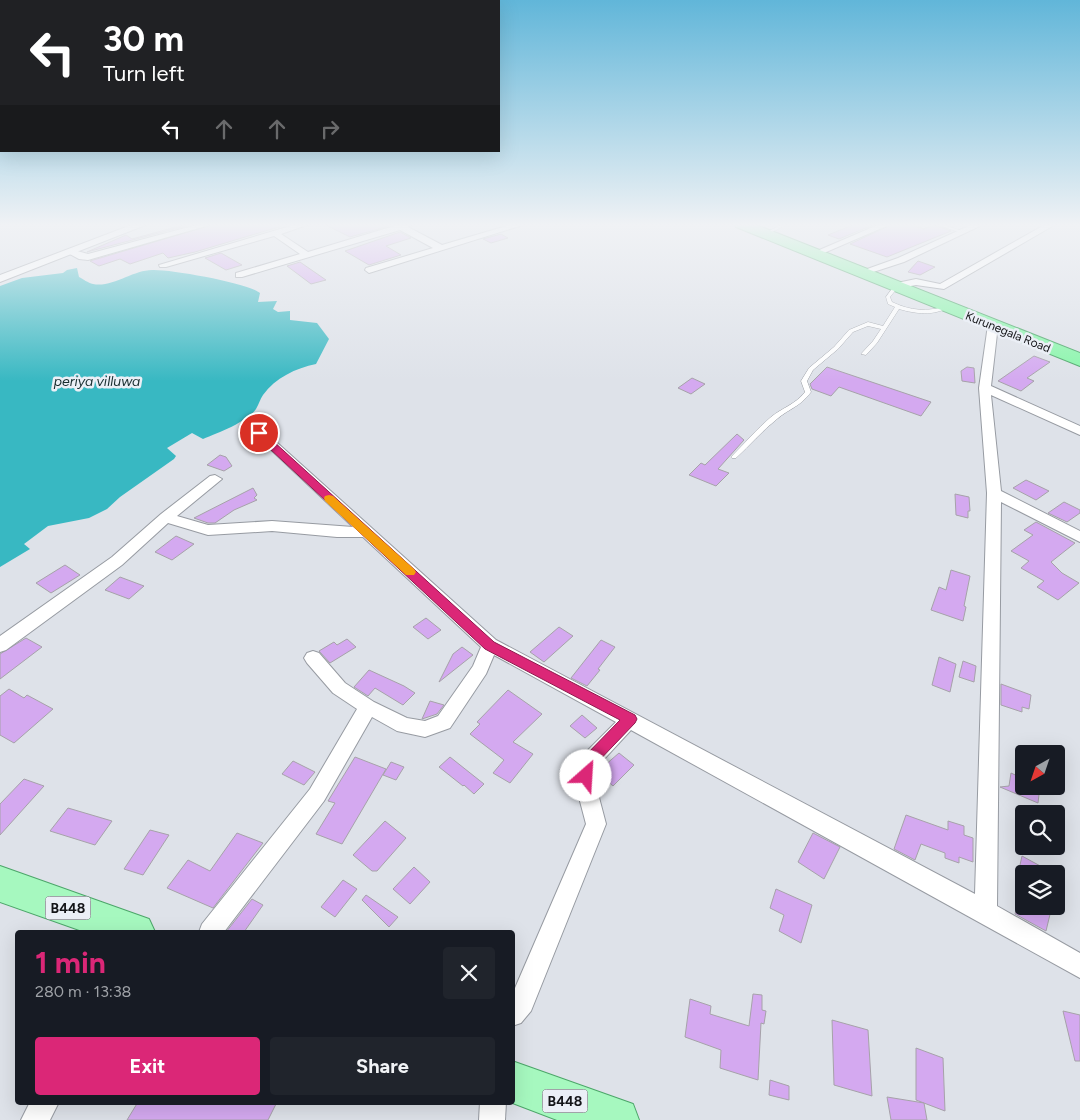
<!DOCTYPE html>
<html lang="en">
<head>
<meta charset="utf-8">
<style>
  :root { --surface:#171b24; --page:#20242c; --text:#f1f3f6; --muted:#9ea1a6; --accent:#db2777 }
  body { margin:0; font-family:Figtree,sans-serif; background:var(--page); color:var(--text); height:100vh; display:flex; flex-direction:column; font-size:19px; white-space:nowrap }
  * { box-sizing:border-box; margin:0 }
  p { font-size:16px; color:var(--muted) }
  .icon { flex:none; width:28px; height:28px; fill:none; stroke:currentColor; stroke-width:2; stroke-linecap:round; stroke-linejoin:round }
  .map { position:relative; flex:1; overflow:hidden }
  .sheet { position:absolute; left:15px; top:930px; width:500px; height:175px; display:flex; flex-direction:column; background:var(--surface); border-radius:5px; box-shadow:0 5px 20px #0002 }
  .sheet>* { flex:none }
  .banner { position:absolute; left:0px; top:0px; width:500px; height:152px; box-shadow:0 5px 20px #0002; background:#202124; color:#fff; overflow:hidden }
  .needle { width:32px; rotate:220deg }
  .fabs { position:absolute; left:1015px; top:745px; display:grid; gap:10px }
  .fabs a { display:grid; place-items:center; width:50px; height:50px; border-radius:5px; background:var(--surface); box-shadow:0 5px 20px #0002; font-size:25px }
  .pin { position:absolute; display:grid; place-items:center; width:42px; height:42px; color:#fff; margin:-21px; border:2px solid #fff; border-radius:50%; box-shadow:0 1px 5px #0007 }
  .me { position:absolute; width:55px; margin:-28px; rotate:26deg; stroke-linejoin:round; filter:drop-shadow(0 0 4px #0008) }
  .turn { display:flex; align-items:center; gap:18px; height:105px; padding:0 20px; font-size:22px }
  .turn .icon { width:65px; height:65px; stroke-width:2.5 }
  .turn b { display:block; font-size:35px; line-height:42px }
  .lanes { display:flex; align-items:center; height:48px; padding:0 20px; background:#0003; justify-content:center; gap:25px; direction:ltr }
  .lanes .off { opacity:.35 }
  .round { display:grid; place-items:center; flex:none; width:52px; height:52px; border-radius:5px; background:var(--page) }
  .headline { display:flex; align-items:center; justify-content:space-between; height:85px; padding:0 20px }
  h1 { font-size:30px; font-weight:700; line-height:38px; color:var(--accent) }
  .action { display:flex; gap:10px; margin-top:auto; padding:10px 20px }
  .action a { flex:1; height:58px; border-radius:5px; background:var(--accent); color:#fff; font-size:20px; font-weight:700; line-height:58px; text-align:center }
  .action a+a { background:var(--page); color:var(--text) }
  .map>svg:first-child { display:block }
  .water { fill:#38b8c2 }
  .building { fill:#d4a9f0; stroke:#a6a2a9 }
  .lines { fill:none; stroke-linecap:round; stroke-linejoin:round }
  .service-casing { stroke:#979ba2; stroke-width:1 }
  .minor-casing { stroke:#979ba2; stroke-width:2 }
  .tertiary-casing { stroke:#979ba2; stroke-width:2 }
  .primary-casing { stroke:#4ca669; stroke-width:2 }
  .trunk-casing { stroke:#4ca669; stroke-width:2 }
  .service { fill:#fff; fill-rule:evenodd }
  .minor { fill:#fff; fill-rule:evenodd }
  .tertiary { fill:#fff; fill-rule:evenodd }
  .primary { fill:#a6f8bf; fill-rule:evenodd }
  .trunk { fill:#88f6aa; fill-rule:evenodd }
  .route { fill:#db2777; stroke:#8e194d }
  .slow { fill:#f59e0b }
  .labels { text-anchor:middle; stroke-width:5; stroke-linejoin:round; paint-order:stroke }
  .far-street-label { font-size:12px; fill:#141518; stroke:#ebeff6 }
  .far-water-label { font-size:14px; font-style:italic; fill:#182d2f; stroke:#ebeff6 }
  .shield { fill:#ebeff6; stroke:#54565b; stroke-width:1 }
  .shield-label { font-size:14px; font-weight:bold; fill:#141518 }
</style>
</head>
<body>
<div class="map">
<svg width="1080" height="1120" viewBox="0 0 1080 1120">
  <rect width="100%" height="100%" fill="#dee2e9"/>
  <path class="water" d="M77 268 79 277C83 279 88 283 93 284 112 288 133 270 152 270 170 269 248 283 260 293L258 302 277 301 273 309 278 312 290 311V320L317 323 329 339 316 364C296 368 275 378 263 395 260 399 259 404 256 409 247 422 218 433 203 439L192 433 167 448 176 456 174 459 120 497 107 509 89 518 48 526 24 544 30 549 0 567V286L22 278 63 273 67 270Z"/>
  <g class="building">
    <path d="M187 224H193L87 252 126 235 132 239Z"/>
    <path d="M215 224H282V226L195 252 168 258 163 253 130 264 120 259 99 266 90 261Z"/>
    <path d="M324 224H385L389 226 350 237Z"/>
    <path d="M855 224H875L839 239 828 235Z"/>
    <path d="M893 224H909L924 229 934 225 951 231 887 257 850 244Z"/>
    <path d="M400 232 411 238 386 246 401 255 369 265 345 251Z"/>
    <path d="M501 234 508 238 491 243 483 239Z"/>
    <path d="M221 253 242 265 226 270 205 258Z"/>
    <path d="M918 261 935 267 920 275 908 272Z"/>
    <path d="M300 262 326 280 311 284 287 266Z"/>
    <path d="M1034 356 1050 362 1027 378 1034 381 1021 391 998 381Z"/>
    <path d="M827 367 931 402 921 416 839 387 831 396 812 389 810 384Z"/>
    <path d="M967 367 974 368 975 383 962 381 961 371Z"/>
    <path d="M692 378 705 384 691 394 678 388Z"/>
    <path d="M737 434 744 440 718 469 729 473 716 486 689 475 701 463 705 465Z"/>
    <path d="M220 455 226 457 232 466 224 471 207 465Z"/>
    <path d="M1026 480 1049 491 1036 500 1013 488Z"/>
    <path d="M253 488 257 495 254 498 257 500 234 510 215 523H208L194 518Z"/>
    <path d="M955 494 969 497 970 511H968V518L956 515Z"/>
    <path d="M1064 502 1080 510V513L1067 522 1048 513Z"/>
    <path d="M1036 522 1075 543 1051 562 1062 573 1079 583 1058 600 1037 587 1044 581 1021 568 1029 561 1011 551 1033 535 1024 530Z"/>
    <path d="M176 536 194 544 172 560 155 552Z"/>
    <path d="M65 565 80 575 51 593 36 583Z"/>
    <path d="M951 570 970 576 964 606 966 607 963 621 931 610 939 587 946 590Z"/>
    <path d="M120 577 144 586 129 599 105 590Z"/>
    <path d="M426 618 441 630 428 639 413 627Z"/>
    <path d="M559 627 573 636 544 662 530 652Z"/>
    <path d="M26 638 42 647 0 679V654Z"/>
    <path d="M347 639 356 647 330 663 319 651 334 642 337 645Z"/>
    <path d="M601 640 615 647 598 669 600 670 587 686 571 678Z"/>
    <path d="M462 647 473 655 439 682 453 654Z"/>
    <path d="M939 657 956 664 950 692 932 685Z"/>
    <path d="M963 661 976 666 974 682 959 677Z"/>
    <path d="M369 670 404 686 415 693 403 705 375 688 368 696 354 687Z"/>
    <path d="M1001 684 1031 695 1029 709 1022 707V712L1001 705Z"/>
    <path d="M9 689 24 698 27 695 53 709 14 743 0 735V696Z"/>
    <path d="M508 690 542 714 513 742 533 754 510 783 493 773 504 760 470 734 480 724 477 722Z"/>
    <path d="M430 701 444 705 437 714 422 719Z"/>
    <path d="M582 715 597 728 585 738 570 726Z"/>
    <path d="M619 753 634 765 613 786 597 772Z"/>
    <path d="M355 757 386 769 342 844 316 834 335 803 328 801Z"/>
    <path d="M450 757 484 784 474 794 464 785 463 786 439 767Z"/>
    <path d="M293 761 315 772 304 785 282 774Z"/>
    <path d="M391 762 404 767 396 780 383 775Z"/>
    <path d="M1011 773 1024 779V786H1040L1038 803 1000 787 1009 786Z"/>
    <path d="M24 779 44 786 0 835V804Z"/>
    <path d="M68 808 112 821 95 845 50 831Z"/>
    <path d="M906 815 948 830V821L964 826V835L973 838V862L959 857V863L945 858V853L921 844 915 860 894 849Z"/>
    <path d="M385 821 406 838 377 871H372L353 855Z"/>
    <path d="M150 830 169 835 143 875 124 869Z"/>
    <path d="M237 833 263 843 213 908 167 888 188 860 210 871Z"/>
    <path d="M813 833 840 847 824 879 798 862Z"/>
    <path d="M1022 856 1055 874H1018Z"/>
    <path d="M414 867 430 882 410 904 393 889Z"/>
    <path d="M343 880 357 889 335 917 321 907Z"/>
    <path d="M776 889 812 905 801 943 779 931 784 915 770 908Z"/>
    <path d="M366 895 398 917 389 927 362 900Z"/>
    <path d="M252 899 263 905 244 932H226Z"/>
    <path d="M1017 906H1052L1046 931 1015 914Z"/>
    <path d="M753 994 762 995V1010L766 1011 764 1024 761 1023 758 1080 720 1068 721 1050 685 1037 690 999 711 1006 710 1014 749 1026Z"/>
    <path d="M1063 1011 1080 1015V1061H1075Z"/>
    <path d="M832 1020 868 1030 872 1096 834 1085Z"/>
    <path d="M916 1048 943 1058 945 1111 916 1100Z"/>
    <path d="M770 1080 789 1086V1100L769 1095Z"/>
    <path d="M887 1097 924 1103 927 1120H891Z"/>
    <path d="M138 1102H277L268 1120H127Z"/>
  </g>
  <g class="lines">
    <defs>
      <g id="service">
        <path d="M783 224H788L766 235 763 234Z"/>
        <path d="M935 224H941L965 232 962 233Z"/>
        <path d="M894 286 898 287 890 297 892 302C911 311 927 312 947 306L949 307C934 316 916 314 899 309L877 343 866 355 861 354 873 341 881 329 868 326 853 332 838 349 813 370 807 381 811 392C800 407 790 408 777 419 762 431 750 445 736 458H732L731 457 732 456C745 443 757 429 771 417 782 408 796 404 805 392L801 381 809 368 834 347 849 330 868 322 883 326 895 307 888 304 886 297Z"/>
      </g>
      <g id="minor">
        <path d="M200 224H213L88 260 79 259 66 252 70 249 88 254Z"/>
        <path d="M297 224H310L281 234 308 252 394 226 392 224H413L408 227 442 245 513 224H526L369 273 365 270 366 268 433 248 400 230 242 277H236V273L300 254 274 236 166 267H160L159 265Z"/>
        <path d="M880 224H891L817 256 810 254Z"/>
        <path d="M973 224H984L904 262 861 276 856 273 898 258Z"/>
        <path d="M1046 224H1056L944 289 916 285 895 289 890 286 892 284 916 279 940 284Z"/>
        <path d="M993 322 998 325 991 386 1080 426V435L991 395 1001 491 1080 531V542L1001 502 997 906 1080 953V978L631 730 595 769 596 786 606 824 531 1011 521 1023 512 1026V995L586 824 576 786 575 766 578 760 616 722 494 655 486 674 450 728 425 737 397 731 372 717 324 801 224 932H199L202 924 310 789 357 709 333 693 307 663 304 658 307 653 313 651 319 653 345 683 374 702 407 718 425 721 438 716 473 666 481 647 363 537H337L272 531 208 535 168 523 122 565 6 650 0 652V636L112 557 161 514 210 476 215 475 222 479 177 516 208 525 272 521 353 527 253 433 255 430H263L496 640 975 894 987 493 979 388 988 325Z"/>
        <path d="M30 1102H59L50 1120H21Z"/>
        <path d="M480 1102H506L505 1120H479Z"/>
      </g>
      <path id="tertiary" d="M134 224H148L0 282V275Z"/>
      <g id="primary">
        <path d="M0 866 149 919 155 932H85L0 902Z"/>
        <path d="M512 1061 633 1104 639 1120H557L510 1102H512Z"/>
      </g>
      <path id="trunk" d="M734 224H754L1080 353V366L736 227Z"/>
    </defs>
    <use href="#service" class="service-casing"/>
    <use href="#minor" class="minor-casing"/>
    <use href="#tertiary" class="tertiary-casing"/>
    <use href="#primary" class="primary-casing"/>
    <use href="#trunk" class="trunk-casing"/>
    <use href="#service" class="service"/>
    <use href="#minor" class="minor"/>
    <use href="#tertiary" class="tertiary"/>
    <use href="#primary" class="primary"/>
    <use href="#trunk" class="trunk"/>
  </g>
  <linearGradient id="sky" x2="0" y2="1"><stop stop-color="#61b6d9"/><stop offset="0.59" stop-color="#f0f2f5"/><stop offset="1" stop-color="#f0f2f5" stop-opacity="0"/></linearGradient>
  <rect width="1080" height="381" fill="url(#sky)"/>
  <path class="route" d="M259 430 262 431 494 642 635 715 637 719 635 723 592 768 593 776 591 781 586 783 580 781 578 766 580 761 620 720 485 649 255 435V431Z"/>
  <path class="slow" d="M329 495 333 496 414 569 416 572 414 575H406L325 501 324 498 325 496Z"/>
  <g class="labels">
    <g class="far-street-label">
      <text transform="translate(1008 332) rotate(22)" y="4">Kurunegala Road</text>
    </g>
    <g class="far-water-label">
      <text x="97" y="386">periya villuwa</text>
    </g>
    <g class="shield">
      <rect x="45.5" y="896.5" width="45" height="23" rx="4"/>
      <rect x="542.5" y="1089.5" width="45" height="23" rx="4"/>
    </g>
    <g class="shield-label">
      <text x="68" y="913">B448</text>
      <text x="565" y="1106">B448</text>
    </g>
  </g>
</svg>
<div class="fabs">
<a><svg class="needle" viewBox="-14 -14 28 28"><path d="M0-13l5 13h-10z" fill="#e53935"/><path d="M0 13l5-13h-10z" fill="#9ea1a6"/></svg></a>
<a><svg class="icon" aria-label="search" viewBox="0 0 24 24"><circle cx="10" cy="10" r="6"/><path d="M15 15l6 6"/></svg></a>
<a><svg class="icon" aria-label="layers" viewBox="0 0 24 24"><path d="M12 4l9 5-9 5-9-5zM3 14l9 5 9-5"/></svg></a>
</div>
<div class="pin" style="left:259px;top:433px;background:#d93025"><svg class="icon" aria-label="arrive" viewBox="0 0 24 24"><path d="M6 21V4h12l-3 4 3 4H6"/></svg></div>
<svg class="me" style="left:586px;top:776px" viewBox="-20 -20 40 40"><circle r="19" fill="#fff"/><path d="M0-13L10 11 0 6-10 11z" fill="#db2777"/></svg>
<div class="banner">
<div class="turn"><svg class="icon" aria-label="left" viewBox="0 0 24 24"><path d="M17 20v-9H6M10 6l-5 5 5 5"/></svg><div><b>30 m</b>Turn left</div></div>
<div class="lanes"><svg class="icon" aria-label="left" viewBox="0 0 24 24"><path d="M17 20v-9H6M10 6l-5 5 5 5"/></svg><svg class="icon off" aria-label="ahead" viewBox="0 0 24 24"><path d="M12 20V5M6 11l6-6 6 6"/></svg><svg class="icon off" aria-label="ahead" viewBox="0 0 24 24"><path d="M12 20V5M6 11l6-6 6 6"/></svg><svg class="icon off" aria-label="right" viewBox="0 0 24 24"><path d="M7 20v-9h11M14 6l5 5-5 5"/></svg></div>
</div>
<section class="sheet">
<div class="headline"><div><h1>1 min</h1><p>280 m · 13:38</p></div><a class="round"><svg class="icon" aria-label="close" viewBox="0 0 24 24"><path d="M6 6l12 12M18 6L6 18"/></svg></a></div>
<div class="action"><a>Exit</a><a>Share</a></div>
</section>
</div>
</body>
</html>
